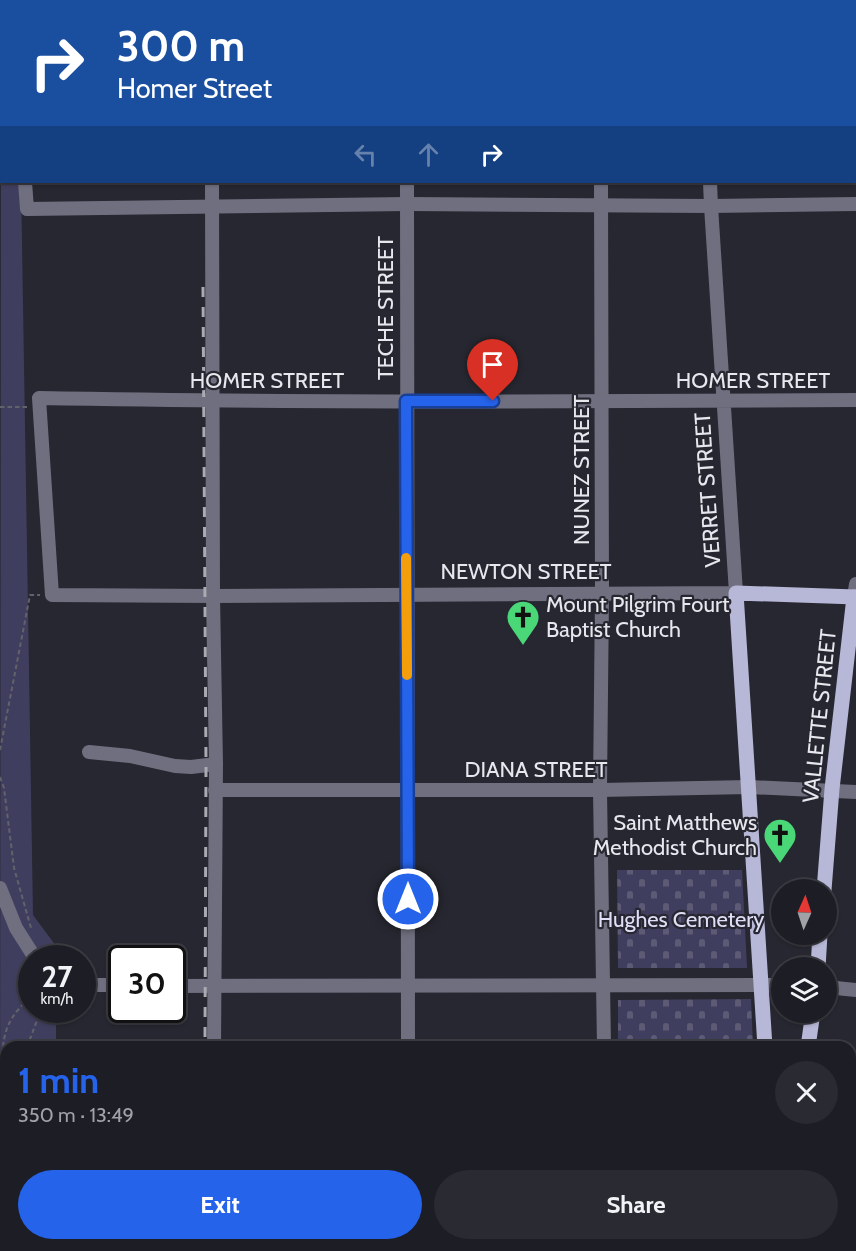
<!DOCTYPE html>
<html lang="en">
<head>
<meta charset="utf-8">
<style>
  :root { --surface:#1d1d25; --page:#2a2a32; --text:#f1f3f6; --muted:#a0a2a7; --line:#3b3b42; --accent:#2563eb }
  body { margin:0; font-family:Cabin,sans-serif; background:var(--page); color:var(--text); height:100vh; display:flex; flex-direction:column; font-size:22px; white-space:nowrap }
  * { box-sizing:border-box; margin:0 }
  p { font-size:20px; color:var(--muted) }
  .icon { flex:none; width:33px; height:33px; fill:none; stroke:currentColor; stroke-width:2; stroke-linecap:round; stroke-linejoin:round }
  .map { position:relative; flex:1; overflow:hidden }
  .side { position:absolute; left:0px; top:1041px; width:856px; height:210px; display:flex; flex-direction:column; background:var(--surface); border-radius:18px 18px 0 0; box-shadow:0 2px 4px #0004,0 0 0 2px var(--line) }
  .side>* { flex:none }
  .banner { position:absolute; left:0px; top:0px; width:856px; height:183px; box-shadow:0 2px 4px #0004,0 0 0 2px var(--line); background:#1a4fa0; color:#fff; overflow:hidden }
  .needle { width:39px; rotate:3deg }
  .buttons { position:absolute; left:771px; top:879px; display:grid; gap:12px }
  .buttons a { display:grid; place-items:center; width:66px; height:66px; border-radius:50%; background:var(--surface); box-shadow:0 2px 4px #0004,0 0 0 2px var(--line); font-size:30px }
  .speed { position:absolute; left:18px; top:945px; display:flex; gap:12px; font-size:30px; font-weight:700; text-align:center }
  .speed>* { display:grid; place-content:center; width:78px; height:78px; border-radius:50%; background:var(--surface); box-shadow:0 2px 4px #0004,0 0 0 2px var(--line); line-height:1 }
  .speed small { font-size:15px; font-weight:400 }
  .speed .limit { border:3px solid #111; border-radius:9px; background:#fff; color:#111 }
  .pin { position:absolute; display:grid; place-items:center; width:51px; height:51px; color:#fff; margin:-62px -26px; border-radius:50% 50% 50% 0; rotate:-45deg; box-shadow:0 0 6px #0007 }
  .pin .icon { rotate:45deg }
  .me { position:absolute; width:66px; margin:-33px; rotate:0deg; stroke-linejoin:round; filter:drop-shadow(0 0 4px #0008) }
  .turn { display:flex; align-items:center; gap:21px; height:126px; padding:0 18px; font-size:27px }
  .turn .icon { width:78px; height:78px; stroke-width:2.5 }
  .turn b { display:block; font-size:42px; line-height:51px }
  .lanes { display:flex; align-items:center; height:57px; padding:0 18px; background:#0003; justify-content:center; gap:30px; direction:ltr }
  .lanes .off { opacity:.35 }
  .round { display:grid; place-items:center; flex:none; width:63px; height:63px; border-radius:32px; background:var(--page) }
  .head { display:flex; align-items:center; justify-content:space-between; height:102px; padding:0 18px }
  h1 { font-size:36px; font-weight:800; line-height:45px; color:var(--accent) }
  .primary-button { display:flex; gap:12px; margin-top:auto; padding:12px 18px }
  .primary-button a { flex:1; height:69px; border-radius:36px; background:var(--accent); color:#fff; font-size:24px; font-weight:800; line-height:69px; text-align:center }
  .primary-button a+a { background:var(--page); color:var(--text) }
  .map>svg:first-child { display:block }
  .grass { fill:#403e5e }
  .cemetery { fill:url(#cemetery-stones) }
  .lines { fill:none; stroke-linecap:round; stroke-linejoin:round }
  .path { stroke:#62626b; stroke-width:2; stroke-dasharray:4.5 3; stroke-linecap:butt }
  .minor { stroke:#6f6f7f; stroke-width:14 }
  .major { stroke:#b7b7d7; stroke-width:15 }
  .rail { stroke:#aaaab2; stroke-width:3; stroke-dasharray:10 10; stroke-linecap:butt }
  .route-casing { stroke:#184099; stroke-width:15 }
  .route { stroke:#2563eb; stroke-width:10 }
  .slow { stroke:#f59e0b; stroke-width:10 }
  .labels { text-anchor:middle; stroke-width:4.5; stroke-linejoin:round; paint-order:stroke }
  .street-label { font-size:22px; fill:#e7e7ee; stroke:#272731 }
  .poi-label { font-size:22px; fill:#e7e7ee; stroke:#272731; text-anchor:start }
  .park-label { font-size:22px; fill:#dedef7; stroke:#272731 }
</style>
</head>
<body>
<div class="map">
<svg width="856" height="1251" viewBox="0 0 856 1251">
  <defs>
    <pattern id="cemetery-stones" width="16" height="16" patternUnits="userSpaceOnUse" patternTransform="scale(1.5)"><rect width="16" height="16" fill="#403e5e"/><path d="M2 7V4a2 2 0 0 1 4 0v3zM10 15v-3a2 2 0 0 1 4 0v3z" fill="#5c5a75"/></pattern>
  </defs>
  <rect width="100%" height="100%" fill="#272731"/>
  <path class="grass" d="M1 29 2 182H21L33 915 56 946V958H32V1010H56V1047H6V1245H67L69 1251H0Z"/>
  <g class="cemetery">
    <path d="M617 870H742L747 968H618Z"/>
    <path d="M751 999 753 1047H618V1000Z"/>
  </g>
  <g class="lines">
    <g class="path">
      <path d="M0 407H27"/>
      <path d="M0 750 30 595H40"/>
      <path d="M0 777 4 788 14 868 31 928"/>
      <path d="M27 1047 41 1010"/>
      <path d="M6 1084C0 1048 0 1021 32 997"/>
      <path d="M40 1245 41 1251"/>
    </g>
    <g class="minor">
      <path d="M29 0V2"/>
      <path d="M234 0 236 2"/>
      <path d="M407 0V2"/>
      <path d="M447 0V2"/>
      <path d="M602 0V2"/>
      <path d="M664 0V2"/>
      <path d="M703 0V2"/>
      <path d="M5 2V0"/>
      <path d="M58 2 60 0"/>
      <path d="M218 2 219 0"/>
      <path d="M0 20 2 17"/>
      <path d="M855 23H856"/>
      <path d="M25 182 27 209 407 204 711 206 856 204"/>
      <path d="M212 182 213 596 216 764 214 1047"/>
      <path d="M407 182 408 1047"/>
      <path d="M601 182 602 594 600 790 604 1047"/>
      <path d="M710 182 711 206 736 593 213 596 52 595 39 398C311 403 584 402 856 400"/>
      <path d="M854 597 856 584"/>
      <path d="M89 752 130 756 175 766 191 767 216 764"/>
      <path d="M215 790H600L749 787 856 792"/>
      <path d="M0 888 16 928 35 958"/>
      <path d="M82 985H122"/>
      <path d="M172 986 782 985"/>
      <path d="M826 987 856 990"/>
      <path d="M850 1186 856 1187"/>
      <path d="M215 1245V1251"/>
      <path d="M808 1245 810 1251"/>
      <path d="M409 1251V1245"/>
      <path d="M604 1251V1245"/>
      <path d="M639 1251V1245"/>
    </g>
    <g class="major">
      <path d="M824 890 832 789 854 597"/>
      <path d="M818 968 820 934"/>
      <path d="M765 1047 736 593 856 597"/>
      <path d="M808 1047 813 1012"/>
      <path d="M699 1251 705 1245"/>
      <path d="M723 1251 730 1245"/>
    </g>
    <g class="rail">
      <path d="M203 287 206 765 205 1047"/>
      <path d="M205 1245V1251"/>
    </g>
  </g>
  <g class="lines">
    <defs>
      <path id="route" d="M408 899 406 401H493"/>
    </defs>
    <use href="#route" class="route-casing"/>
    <use href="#route" class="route"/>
    <path class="slow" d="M406 558 407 675"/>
  </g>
  <defs>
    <symbol id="church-pin" viewBox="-11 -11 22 30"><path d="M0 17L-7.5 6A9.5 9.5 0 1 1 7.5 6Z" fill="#4ad777" stroke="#272731"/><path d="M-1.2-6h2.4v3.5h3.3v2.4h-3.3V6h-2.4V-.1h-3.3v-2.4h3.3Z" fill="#111"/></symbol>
  </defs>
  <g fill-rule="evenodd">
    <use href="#church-pin" x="504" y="598" width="38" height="52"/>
    <use href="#church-pin" x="761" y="816" width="38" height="52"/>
  </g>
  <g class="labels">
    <g class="street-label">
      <text transform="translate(385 308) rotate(-90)" y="8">TECHE STREET</text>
      <text x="267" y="388">HOMER STREET</text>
      <text x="753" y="388">HOMER STREET</text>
      <text transform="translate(581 470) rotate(-90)" y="8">NUNEZ STREET</text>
      <text transform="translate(707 490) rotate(-94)" y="8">VERRET STREET</text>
      <text x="526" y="579">NEWTON STREET</text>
      <text transform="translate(819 716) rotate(-84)" y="8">VALLETTE STREET</text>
      <text x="536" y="777">DIANA STREET</text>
    </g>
    <g class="poi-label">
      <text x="546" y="612">Mount Pilgrim Fourt<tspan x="546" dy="25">Baptist Church</tspan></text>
      <text x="757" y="830" text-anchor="end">Saint Matthews<tspan x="757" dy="25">Methodist Church</tspan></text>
    </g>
    <g class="park-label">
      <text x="681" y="927">Hughes Cemetery</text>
    </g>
  </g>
</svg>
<div class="buttons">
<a><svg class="needle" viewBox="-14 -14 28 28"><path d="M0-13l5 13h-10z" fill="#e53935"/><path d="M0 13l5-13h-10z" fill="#a0a2a7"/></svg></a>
<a><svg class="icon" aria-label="layers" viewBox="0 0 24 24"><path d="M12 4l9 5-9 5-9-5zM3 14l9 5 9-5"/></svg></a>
</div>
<div class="speed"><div>27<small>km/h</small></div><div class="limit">30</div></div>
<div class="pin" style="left:493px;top:401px;background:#d93025"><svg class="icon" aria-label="arrive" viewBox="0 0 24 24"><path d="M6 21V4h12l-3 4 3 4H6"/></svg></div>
<svg class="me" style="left:408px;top:899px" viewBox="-20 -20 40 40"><circle r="17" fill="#2563eb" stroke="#fff" stroke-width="3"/><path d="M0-11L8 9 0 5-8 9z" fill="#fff"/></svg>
<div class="banner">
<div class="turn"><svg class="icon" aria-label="right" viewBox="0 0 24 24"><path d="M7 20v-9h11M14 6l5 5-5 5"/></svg><div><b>300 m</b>Homer Street</div></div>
<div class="lanes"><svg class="icon off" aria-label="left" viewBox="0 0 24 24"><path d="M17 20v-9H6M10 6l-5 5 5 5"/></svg><svg class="icon off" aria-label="ahead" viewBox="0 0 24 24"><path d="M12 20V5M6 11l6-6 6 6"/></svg><svg class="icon" aria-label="right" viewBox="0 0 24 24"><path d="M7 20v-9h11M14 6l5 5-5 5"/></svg></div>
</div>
<section class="side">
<div class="head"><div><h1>1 min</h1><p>350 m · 13:49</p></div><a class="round"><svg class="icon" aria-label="close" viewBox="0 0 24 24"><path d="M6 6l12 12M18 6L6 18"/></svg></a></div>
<div class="primary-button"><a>Exit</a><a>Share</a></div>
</section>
</div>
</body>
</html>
